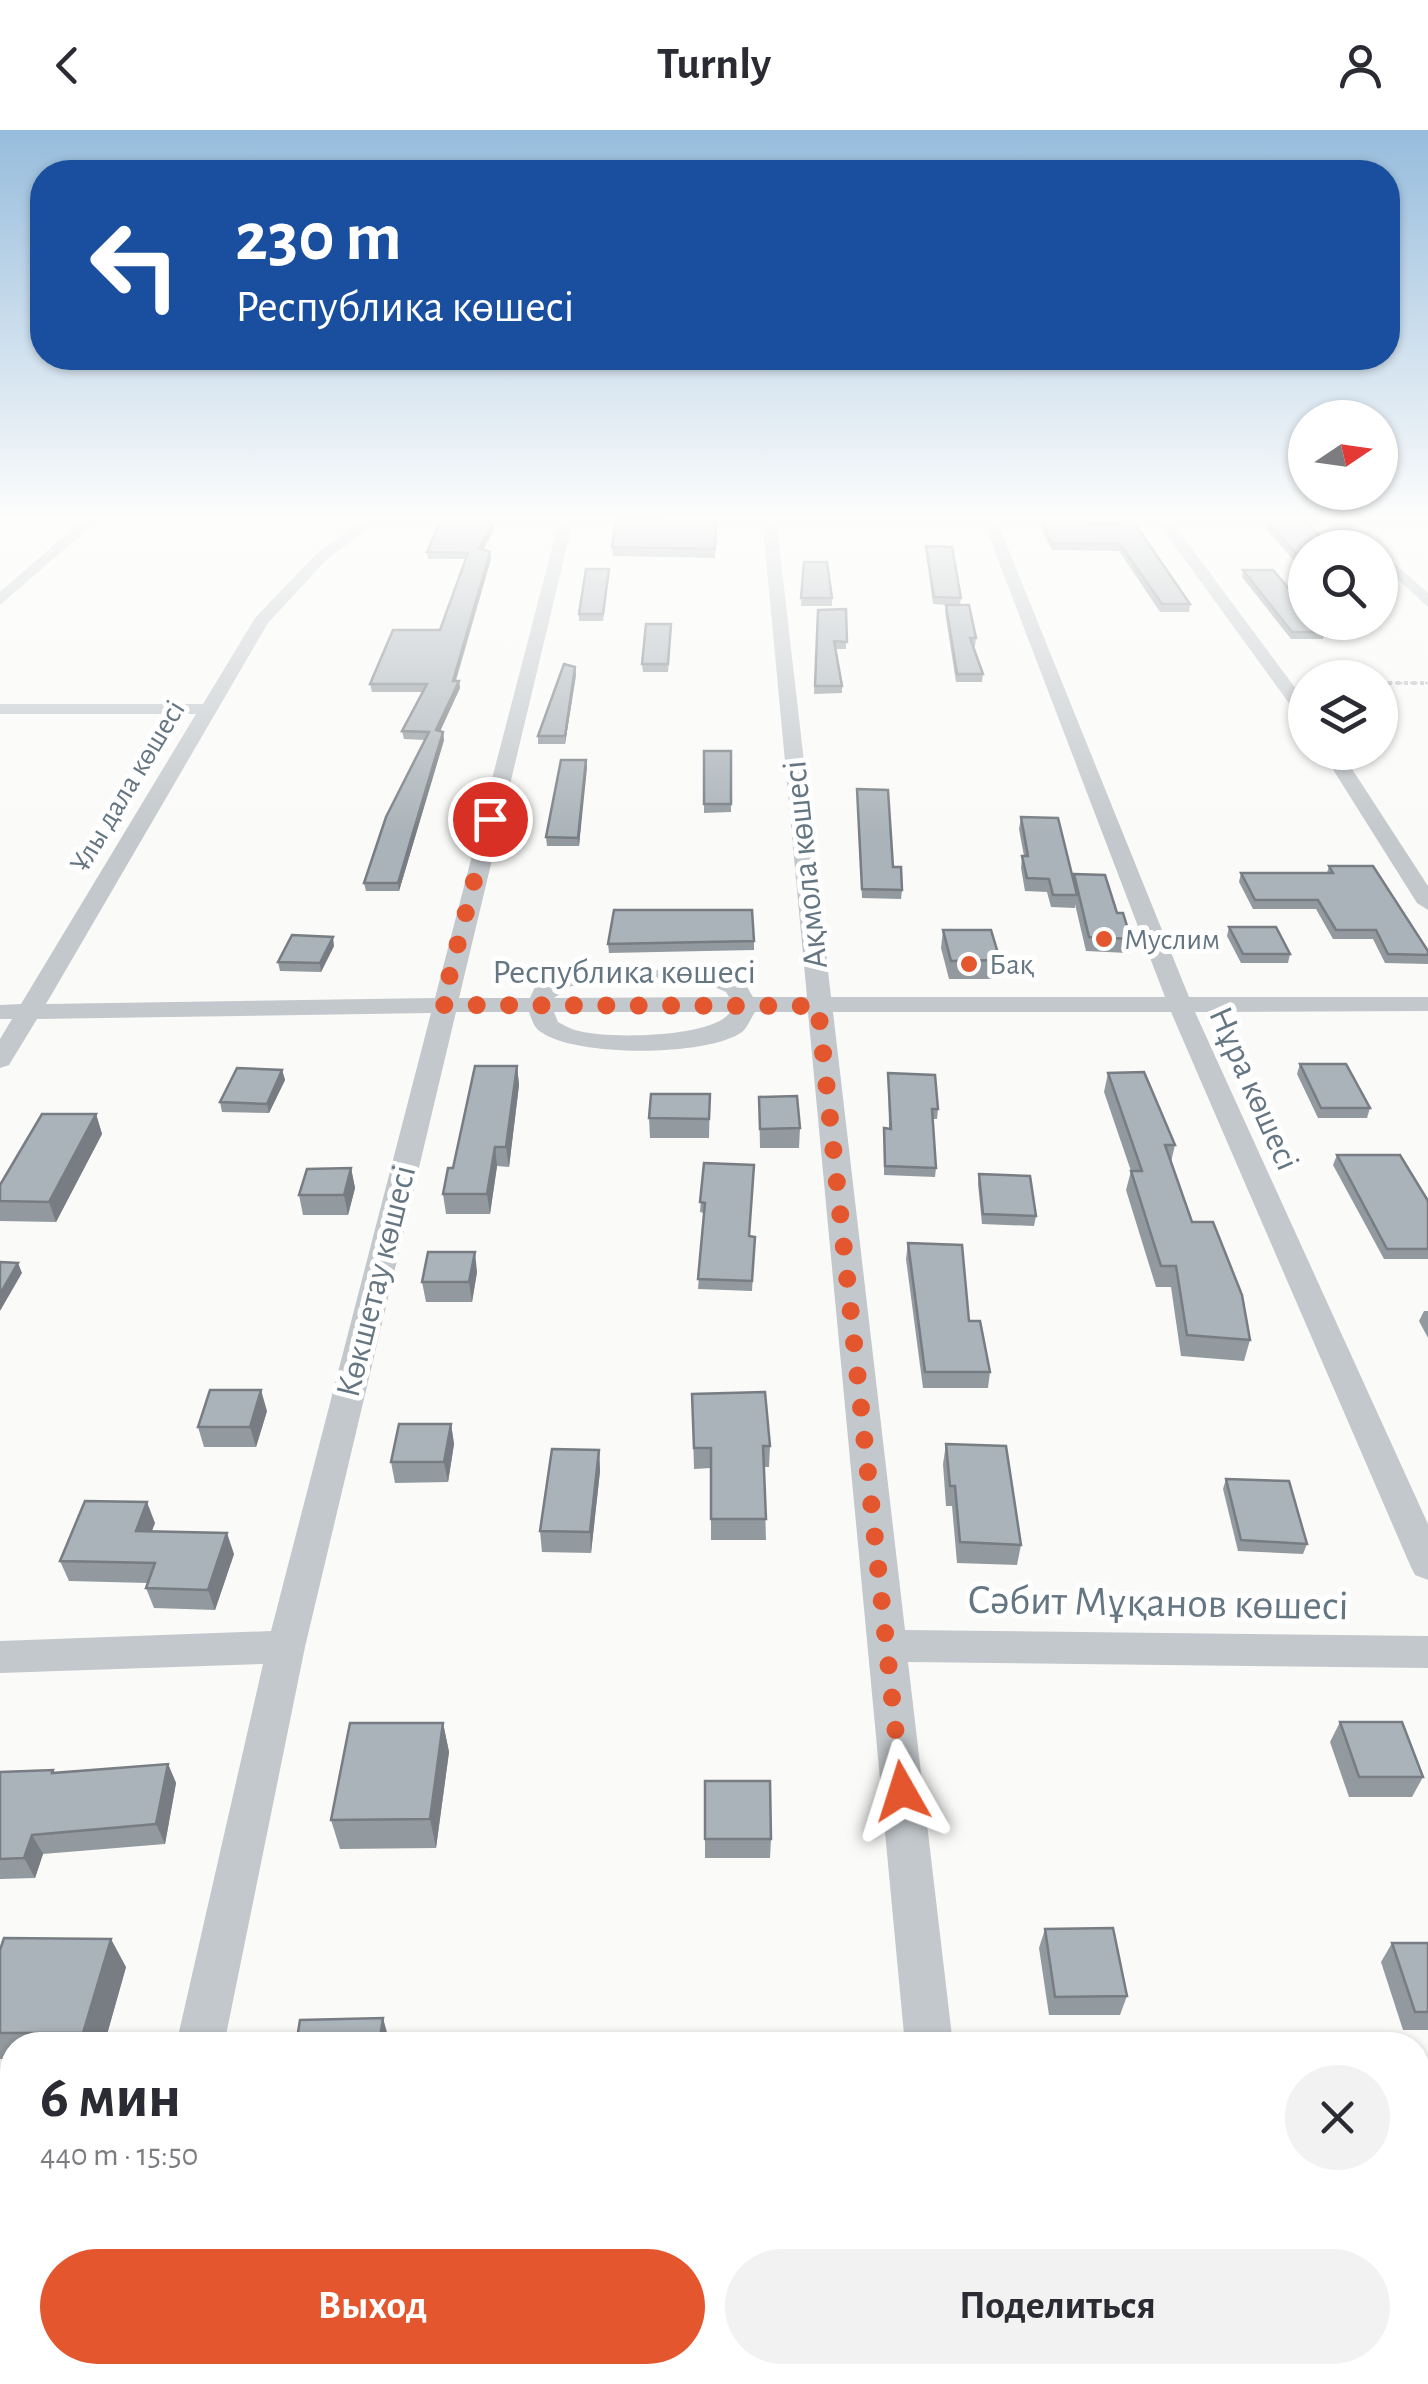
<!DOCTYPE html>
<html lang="ru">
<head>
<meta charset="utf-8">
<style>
  :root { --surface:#fff; --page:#f2f2f3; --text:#2b2b33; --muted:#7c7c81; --accent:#e4572e }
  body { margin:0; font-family:"Alegreya Sans",sans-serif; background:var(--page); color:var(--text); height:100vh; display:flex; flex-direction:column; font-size:38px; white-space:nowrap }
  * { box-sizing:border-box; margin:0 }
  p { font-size:32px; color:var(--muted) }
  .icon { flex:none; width:55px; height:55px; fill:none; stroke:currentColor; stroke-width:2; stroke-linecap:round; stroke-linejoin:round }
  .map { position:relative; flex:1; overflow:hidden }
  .sheet { position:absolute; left:0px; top:1902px; width:1430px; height:352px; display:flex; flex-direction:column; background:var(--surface); border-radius:40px 40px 0 0; box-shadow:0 2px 8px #0004 }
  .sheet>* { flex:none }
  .hud { position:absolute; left:30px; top:30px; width:1370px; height:210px; border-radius:40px; box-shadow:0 2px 8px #0004; background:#1a4fa0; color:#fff; overflow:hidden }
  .needle { width:65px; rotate:77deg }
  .tools { position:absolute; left:1288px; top:270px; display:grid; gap:20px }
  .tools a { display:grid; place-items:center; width:110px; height:110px; border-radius:50%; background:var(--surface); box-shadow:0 2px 8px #0004; font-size:50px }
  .pin { position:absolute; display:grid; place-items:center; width:85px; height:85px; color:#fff; margin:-42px; border:5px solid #fff; border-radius:50%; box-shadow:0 2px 10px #0007 }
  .me { position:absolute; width:110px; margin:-55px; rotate:354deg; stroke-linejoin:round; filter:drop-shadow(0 0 8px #0008) }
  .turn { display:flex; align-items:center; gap:35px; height:210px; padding:0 40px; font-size:45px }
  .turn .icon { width:130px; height:130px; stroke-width:2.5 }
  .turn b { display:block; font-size:70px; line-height:85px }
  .round { display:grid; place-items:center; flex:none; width:105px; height:105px; border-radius:52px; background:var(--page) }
  .overview { display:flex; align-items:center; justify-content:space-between; height:170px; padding:0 40px }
  h1 { font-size:60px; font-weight:700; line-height:75px }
  .primary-button { display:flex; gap:20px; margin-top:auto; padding:20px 40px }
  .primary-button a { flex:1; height:115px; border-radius:60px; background:var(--accent); color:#fff; font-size:40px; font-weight:700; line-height:115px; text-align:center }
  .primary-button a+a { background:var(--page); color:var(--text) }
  header { display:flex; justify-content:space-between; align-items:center; height:130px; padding:0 40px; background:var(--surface); font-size:45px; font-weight:700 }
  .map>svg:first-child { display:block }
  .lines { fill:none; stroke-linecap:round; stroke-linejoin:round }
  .path-far1 { stroke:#bbbfc2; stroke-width:2.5; stroke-dasharray:2.5 2.5; stroke-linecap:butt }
  .path { stroke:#bbbfc2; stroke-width:4; stroke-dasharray:4 4; stroke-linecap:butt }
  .minor { fill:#c3c8cc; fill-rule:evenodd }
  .wall { fill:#929a9f }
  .shaded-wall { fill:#777d82 }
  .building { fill:#aab3b9; stroke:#777d82; stroke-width:2.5 }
  .route { stroke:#e4572e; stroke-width:18; stroke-dasharray:0 32.4 }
  .poi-dot { fill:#e4572e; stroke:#fff; stroke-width:4 }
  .labels { text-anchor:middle; stroke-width:10; stroke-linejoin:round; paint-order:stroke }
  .far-street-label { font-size:30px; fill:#657683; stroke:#fff }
  .far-poi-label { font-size:30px; fill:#657683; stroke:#fff; text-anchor:start }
  .street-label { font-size:35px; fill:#657683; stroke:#fff }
  .near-street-label { font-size:42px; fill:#657683; stroke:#fff }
</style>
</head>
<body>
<header><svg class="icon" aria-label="back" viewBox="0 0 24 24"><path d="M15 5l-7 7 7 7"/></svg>Turnly<svg class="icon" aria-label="person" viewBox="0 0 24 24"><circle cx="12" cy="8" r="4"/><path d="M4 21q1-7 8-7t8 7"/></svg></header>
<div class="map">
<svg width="1428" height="2254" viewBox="0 0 1428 2254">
  <rect width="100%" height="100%" fill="#fafaf8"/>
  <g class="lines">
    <path class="path-far1" d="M1380 553H1428"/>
    <path class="path" d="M1380 553H1428"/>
    <g class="minor">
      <path d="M76 390 97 391 0 475V462L79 393Z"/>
      <path d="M363 390H1428V396H1175L1305 571V588L1299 587 1161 397 999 396 1189 867H1428V881L1195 882 1428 1394V1450L1415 1445 1410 1435 1171 882H833L905 1500 1428 1506V1538L908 1532 953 1915H905L808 882H755C751 888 747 898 742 902 707 927 575 927 541 902 534 898 532 890 529 882H456L305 1517 224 1915H176L263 1534 0 1543V1511L271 1501 431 883 37 889 9 935 0 938V909L12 889H0V875L21 874 196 584H0V574H203L255 488 317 423ZM374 395H558L435 868 46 874 268 493 327 429ZM572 395 763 396 807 867H753L744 852 708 839 566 842 535 857 530 868H459ZM777 396H985L1165 867H831ZM705 853 726 862 729 867 554 868 571 856ZM554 882H730C714 908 608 909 579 901 572 900 564 895 558 892Z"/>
      <path d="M1380 421 1428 463V477L1380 433Z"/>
      <path d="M1322 622H1341L1428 756V780L1417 773Z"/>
      <path d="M103 2242H157L155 2254H101Z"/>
      <path d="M937 2242H991L993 2254H939Z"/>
    </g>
  </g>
  <g class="wall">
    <path d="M716 391 715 428 613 426 612 417Z"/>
    <path d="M493 393 494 400 483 419 491 429 456 551H459L460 558 440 601 443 602 444 610 399 761H366L364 753 425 610 404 609 402 601 423 562H372L370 554 440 500 465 429H428L427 422Z"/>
    <path d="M1042 393 1135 394 1190 474 1189 482H1160L1119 421 1052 420 1041 400Z"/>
    <path d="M1269 393 1325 412 1324 418H1305V443L1267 400Z"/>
    <path d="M926 416 961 468 960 475 976 508 975 516H973L983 544 982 552H956L945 482 946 475 933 474 926 423Z"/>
    <path d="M804 432 832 468V476H801Z"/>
    <path d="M1243 440 1325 502 1323 509H1291L1242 447Z"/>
    <path d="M609 446 603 491H579V484Z"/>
    <path d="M846 479V519H836L842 556V563L814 564 818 480Z"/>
    <path d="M671 501 668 542H643L642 534Z"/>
    <path d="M576 545 565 614H538V606Z"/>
    <path d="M704 621H731V682L704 683Z"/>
    <path d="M586 630 579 716H547L546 707Z"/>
    <path d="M857 659 893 737 902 760 901 769 862 768Z"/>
    <path d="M1021 687 1073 749 1074 744 1117 783 1131 809 1128 823 1086 821 1075 774V778L1051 777 1047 762 1025 761 1021 738 1022 726H1024L1019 699Z"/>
    <path d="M1329 736 1428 821V834L1385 833 1373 809H1333L1316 779H1253L1239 752 1241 743H1327Z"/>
    <path d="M1229 797 1290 824 1288 833H1241L1227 806Z"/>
    <path d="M943 800 1000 830 998 849H949L941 818Z"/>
    <path d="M754 811V820L609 823 608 814Z"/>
    <path d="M334 816 321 842 280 841 278 832Z"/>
    <path d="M1300 934 1370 978 1367 988H1318L1297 944Z"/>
    <path d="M517 936 519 955 509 1037 497 1036 490 1084H446L443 1064 453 1038Z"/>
    <path d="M282 940 285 950 269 983 222 982 220 972Z"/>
    <path d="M888 943 938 979 937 989H933L936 1038 935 1047 884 1045V998L889 999Z"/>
    <path d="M1108 943 1175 1015 1171 1032 1192 1092 1250 1210 1244 1231 1181 1226 1171 1157H1156L1126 1060 1131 1041 1104 962Z"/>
    <path d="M710 964 709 1008H650L649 988Z"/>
    <path d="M759 967 800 998 799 1018H760Z"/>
    <path d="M96 984 102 1004 56 1092 0 1091V1055Z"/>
    <path d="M1337 1025 1428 1071V1129H1384L1333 1035Z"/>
    <path d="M704 1033 749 1107H755L752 1161 698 1159 704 1083 700 1082Z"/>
    <path d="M351 1038 355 1058 348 1085H303L299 1065Z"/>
    <path d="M979 1044 1036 1086 1034 1096 982 1094 978 1054Z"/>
    <path d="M908 1113 969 1191 990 1242 988 1258H923L906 1129Z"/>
    <path d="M477 1142 472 1172H426L422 1152Z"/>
    <path d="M1424 1181H1428V1208L1419 1191Z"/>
    <path d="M692 1264 770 1316 769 1337H764L766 1410H711V1338L694 1339Z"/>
    <path d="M267 1281 256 1317H204L198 1297Z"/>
    <path d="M451 1294 454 1314 448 1352 395 1353 391 1332Z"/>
    <path d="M946 1314 1021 1415 1017 1435 957 1433 952 1376H946L943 1334Z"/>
    <path d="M599 1320 600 1341 591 1423 542 1422 540 1401Z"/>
    <path d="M1226 1349 1307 1414 1303 1424 1238 1421 1223 1359Z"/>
    <path d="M155 1393 151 1401 234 1424 215 1480 154 1478 146 1458 148 1453 69 1451 60 1431Z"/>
    <path d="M1340 1592 1423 1647 1412 1667H1349L1330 1612Z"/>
    <path d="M443 1593 449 1622 436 1718 340 1719 331 1690Z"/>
    <path d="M168 1634 176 1653 165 1714 43 1724 35 1748 0 1749V1642L53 1640 54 1643Z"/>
    <path d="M705 1651 771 1709 770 1728H705Z"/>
    <path d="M1045 1799 1127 1866 1120 1885H1049L1039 1818Z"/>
    <path d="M1392 1813H1428V1900H1403L1381 1832Z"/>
    <path d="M0 1820 126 1837 104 1915H12V1929H0Z"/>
    <path d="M12 1945V2093L0 2094V1946Z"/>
  </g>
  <g class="shaded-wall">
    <path d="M493 393 494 400 480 425 479 418Z"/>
    <path d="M490 422 491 429 453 558V551Z"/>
    <path d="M575 537 576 545 565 614V606Z"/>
    <path d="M459 551 460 558 437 608 436 600Z"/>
    <path d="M443 602 444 610 399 761 398 753Z"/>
    <path d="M586 630 587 638 579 716 578 708Z"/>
    <path d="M333 807 334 816 321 842 320 833Z"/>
    <path d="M517 936 519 955 509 1037 506 1017Z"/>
    <path d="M282 940 285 950 269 983 267 974Z"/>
    <path d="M96 984 102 1004 56 1092 49 1072Z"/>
    <path d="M495 1017 497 1036 490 1084 487 1064Z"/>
    <path d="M351 1038 355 1058 348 1085 344 1065Z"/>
    <path d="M475 1122 477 1142 472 1172 469 1152Z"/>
    <path d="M18 1133 22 1143 0 1181V1164Z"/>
    <path d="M261 1260 267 1281 256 1317 250 1297Z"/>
    <path d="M451 1294 454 1314 448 1352 444 1332Z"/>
    <path d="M599 1320 600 1341 591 1423 590 1402Z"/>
    <path d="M147 1372 155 1393 144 1422 136 1401Z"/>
    <path d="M227 1403 234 1424 215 1480 208 1460Z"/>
    <path d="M443 1593 449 1622 436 1718 430 1689Z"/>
    <path d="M168 1634 176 1653 165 1714 156 1694Z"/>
    <path d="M32 1705 43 1724 35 1748 24 1728Z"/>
    <path d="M111 1809 126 1837 104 1915H90L83 1903Z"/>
    <path d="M383 1888 388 1906 387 1915H379Z"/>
    <path d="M0 2170 10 2181 0 2218Z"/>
  </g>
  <g class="building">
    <path d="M616 390 716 391 715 419 612 417Z"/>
    <path d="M440 392 493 393 479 418 490 422 453 551H459L436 600 443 602 398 753H364L386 687 429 602 402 601 427 554H370L393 500H440L468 423 427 422Z"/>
    <path d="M1042 393 1135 394 1190 474H1162L1120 414 1052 413Z"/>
    <path d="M1269 393H1307L1325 412H1318L1323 418H1305V434Z"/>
    <path d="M926 416 952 417 961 468 934 467Z"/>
    <path d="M804 432H827L832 468H801Z"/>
    <path d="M586 439H609L603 484H579Z"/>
    <path d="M1243 440H1273L1305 478V492H1317L1325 502H1292Z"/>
    <path d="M946 475H969L976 508H970L983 544H957Z"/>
    <path d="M846 479 847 512 834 511 842 556H815L818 480Z"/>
    <path d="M646 494H671L668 534H642Z"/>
    <path d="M564 534 575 537 565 606H538Z"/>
    <rect x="704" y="621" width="27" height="53"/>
    <path d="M561 630H586L578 708 546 707Z"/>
    <path d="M857 659 888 660 893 737H901L902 760 862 759Z"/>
    <path d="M1021 687 1058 688 1077 765H1053L1049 749 1027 748 1022 726H1028Z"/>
    <path d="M1329 736H1373L1428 821V825L1388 824 1376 800H1336L1318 770H1255L1241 743H1333Z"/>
    <path d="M1074 744 1105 745 1117 783H1123L1131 809 1089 807Z"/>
    <path d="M614 780H752L754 811 608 814Z"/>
    <path d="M1229 797H1276L1290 824H1243Z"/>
    <path d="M943 800H991L1000 830 951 831Z"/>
    <path d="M292 805 333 807 320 833 278 832Z"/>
    <path d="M1300 934H1346L1370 978H1321Z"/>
    <path d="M475 936H517L506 1017H495L487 1064H443L448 1038H453Z"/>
    <path d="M237 938 282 940 267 974 220 972Z"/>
    <path d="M1144 942 1175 1015H1165L1192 1092H1213L1242 1165 1250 1210 1187 1205 1176 1136H1161L1131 1041H1142L1108 943Z"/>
    <path d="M888 943 935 945 938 979H932L936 1038 885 1036 884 998 891 999Z"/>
    <path d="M651 964H710L709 989 649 988Z"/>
    <path d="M797 966 800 998 760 999 759 967Z"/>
    <path d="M42 984H96L49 1072 0 1071V1055Z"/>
    <path d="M1337 1025H1400L1428 1071V1119H1387Z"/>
    <path d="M704 1033 754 1035 749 1106 755 1107 752 1151 698 1149 705 1073 700 1072Z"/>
    <path d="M351 1038 344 1065H299L307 1039Z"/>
    <path d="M979 1044 1030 1046 1036 1086 983 1084Z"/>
    <path d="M908 1113 962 1115 969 1191H980L990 1242H925Z"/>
    <path d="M428 1122H475L469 1152H422Z"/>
    <path d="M0 1132 18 1133 0 1164Z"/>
    <path d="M210 1260H261L250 1297H198Z"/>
    <path d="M765 1262 770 1316H763L766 1389H711V1318H694L692 1264Z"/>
    <path d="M399 1294H451L444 1332H391Z"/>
    <path d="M946 1314 1006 1316 1021 1415 960 1412 955 1356H950Z"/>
    <path d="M552 1319 599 1320 590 1402 540 1401Z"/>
    <path d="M1226 1349 1289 1351 1307 1414 1241 1410Z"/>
    <path d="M85 1371 147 1372 136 1401 227 1403 208 1460 146 1458 155 1433 60 1431Z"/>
    <path d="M1340 1592H1402L1423 1647H1359Z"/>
    <path d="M350 1593H443L430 1689 331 1690Z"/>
    <path d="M168 1634 156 1694 32 1705 24 1728 0 1729V1642L53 1640 52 1643Z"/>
    <path d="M705 1651H770L771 1709H705Z"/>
    <path d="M1113 1798 1127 1866 1055 1867 1045 1799Z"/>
    <path d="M4 1808 111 1809 83 1903H0V1820Z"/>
    <path d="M1392 1813H1428V1882H1415Z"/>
    <path d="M383 1888 379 1915H296L300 1890Z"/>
    <path d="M12 1945V2067L0 2068V1946Z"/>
  </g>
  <linearGradient id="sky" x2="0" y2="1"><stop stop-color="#96bcdc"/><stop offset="0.55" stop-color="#fdfdfc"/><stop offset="1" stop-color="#fdfdfc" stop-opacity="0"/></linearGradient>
  <rect width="1428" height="706" fill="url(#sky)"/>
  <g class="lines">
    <path class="route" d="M490 689 442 875 818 876 902 1661"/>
  </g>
  <g class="poi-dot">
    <circle cx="1104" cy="809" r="10"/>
    <circle cx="969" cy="834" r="10"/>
  </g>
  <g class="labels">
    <g class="far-street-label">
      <text transform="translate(127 656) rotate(-59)" y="10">Ұлы дала көшесі</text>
    </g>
    <g class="far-poi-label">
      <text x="1124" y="819">Муслим</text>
      <text x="989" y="844">Бақ</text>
    </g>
    <g class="street-label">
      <text transform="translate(804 735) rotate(-96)" y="12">Ақмола көшесі</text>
      <text x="624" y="853">Республика көшесі</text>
      <text transform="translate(1255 958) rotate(66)" y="12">Нұра көшесі</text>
      <text transform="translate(375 1151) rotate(-76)" y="12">Көкшетау көшесі</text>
    </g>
    <g class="near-street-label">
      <text transform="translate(1158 1471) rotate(1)" y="15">Сәбит Мұқанов көшесі</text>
    </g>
  </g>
</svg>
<div class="tools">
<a><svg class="needle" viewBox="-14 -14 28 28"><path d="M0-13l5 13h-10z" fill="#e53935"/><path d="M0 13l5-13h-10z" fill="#7c7c81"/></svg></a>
<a><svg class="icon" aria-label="search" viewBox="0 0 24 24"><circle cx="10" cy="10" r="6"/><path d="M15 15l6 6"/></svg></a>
<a><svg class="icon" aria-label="layers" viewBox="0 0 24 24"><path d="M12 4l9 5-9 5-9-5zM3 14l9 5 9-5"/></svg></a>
</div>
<div class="pin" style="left:490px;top:689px;background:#d93025"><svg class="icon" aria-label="arrive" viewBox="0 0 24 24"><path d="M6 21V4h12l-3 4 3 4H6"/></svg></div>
<svg class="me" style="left:902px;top:1661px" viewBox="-20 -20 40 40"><path d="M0-17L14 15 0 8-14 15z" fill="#e4572e" stroke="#fff" stroke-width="4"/></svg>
<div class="hud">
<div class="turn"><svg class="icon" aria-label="left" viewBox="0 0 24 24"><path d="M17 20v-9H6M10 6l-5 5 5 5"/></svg><div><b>230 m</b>Республика көшесі</div></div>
</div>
<section class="sheet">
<div class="overview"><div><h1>6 мин</h1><p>440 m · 15:50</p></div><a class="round"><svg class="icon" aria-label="close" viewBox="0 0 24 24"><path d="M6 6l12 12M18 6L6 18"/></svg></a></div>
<div class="primary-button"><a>Выход</a><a>Поделиться</a></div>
</section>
</div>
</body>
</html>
